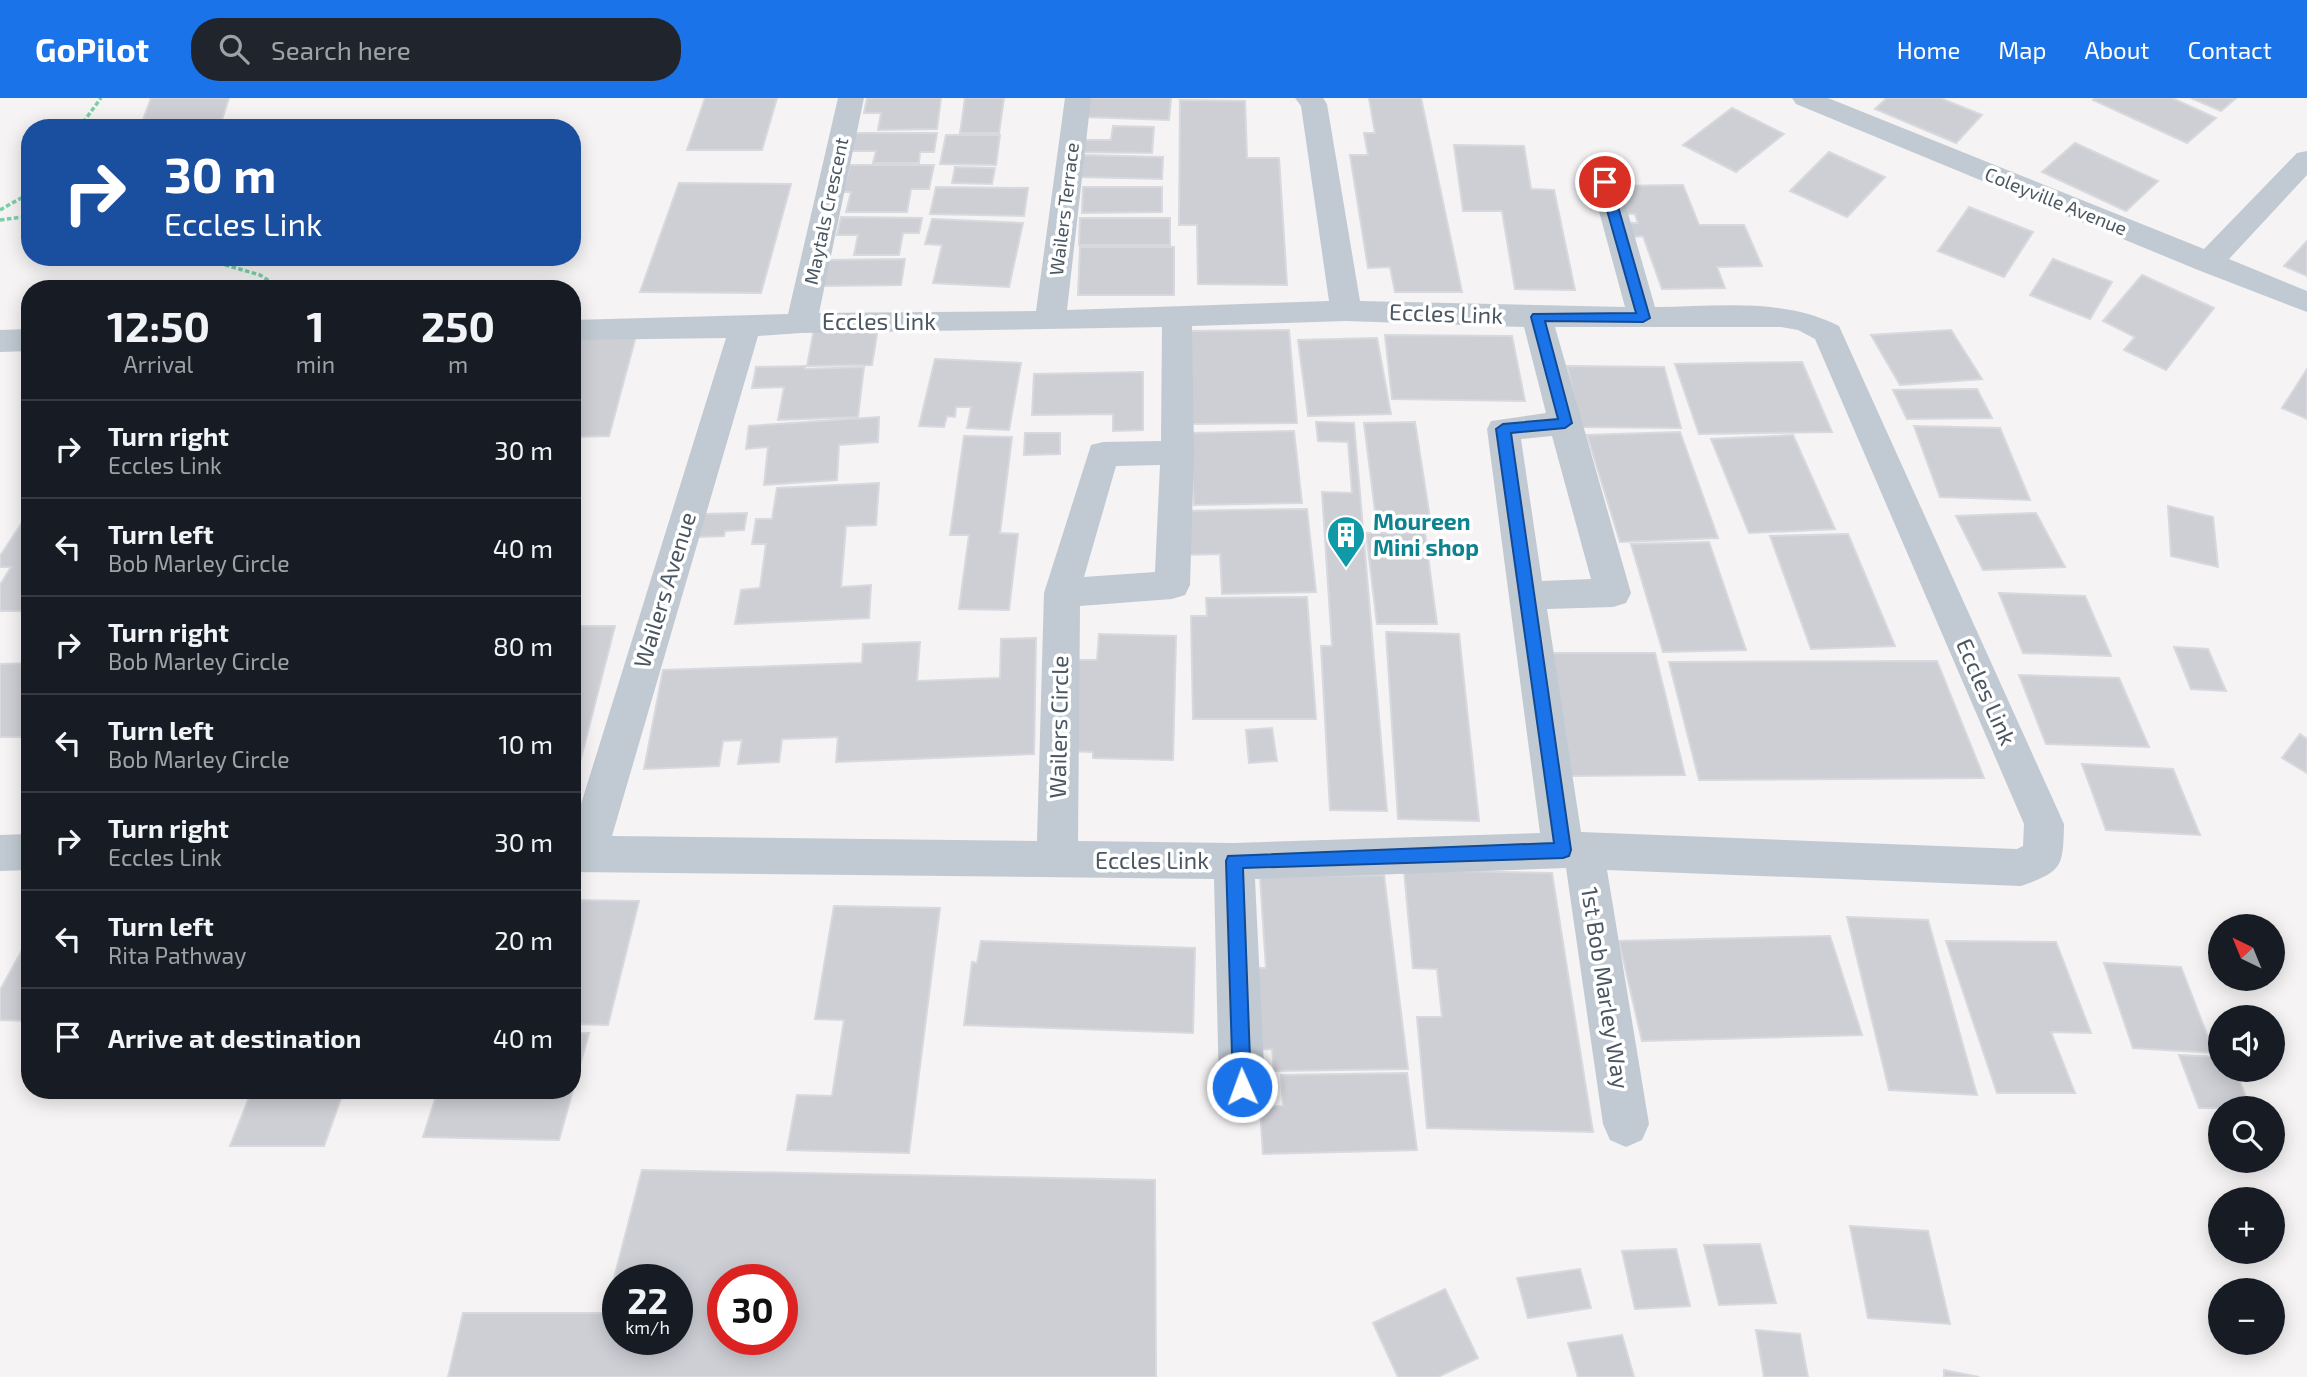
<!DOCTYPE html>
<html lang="en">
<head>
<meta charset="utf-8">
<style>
  :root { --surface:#171b24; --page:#20242c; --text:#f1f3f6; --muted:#9ea1a6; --line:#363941; --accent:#1a73e8 }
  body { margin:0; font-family:"Exo 2",sans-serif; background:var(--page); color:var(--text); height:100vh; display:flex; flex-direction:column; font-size:26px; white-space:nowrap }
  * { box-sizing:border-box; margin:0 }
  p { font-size:23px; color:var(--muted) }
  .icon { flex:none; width:38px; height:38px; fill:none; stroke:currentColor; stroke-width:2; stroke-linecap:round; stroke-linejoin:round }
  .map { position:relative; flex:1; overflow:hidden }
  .details { position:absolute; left:21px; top:182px; width:560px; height:819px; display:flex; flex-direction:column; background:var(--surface); border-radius:28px; box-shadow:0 4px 18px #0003 }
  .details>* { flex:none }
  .top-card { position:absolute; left:21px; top:21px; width:560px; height:147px; border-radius:28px; box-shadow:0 4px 18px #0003; background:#1a4fa0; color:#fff; overflow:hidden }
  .needle { width:46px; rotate:317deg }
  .tools { position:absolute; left:2208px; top:816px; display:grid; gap:14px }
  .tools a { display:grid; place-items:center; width:77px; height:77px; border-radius:50%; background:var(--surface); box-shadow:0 4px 18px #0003; font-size:35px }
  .speed { position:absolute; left:602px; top:1166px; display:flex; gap:14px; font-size:35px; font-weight:700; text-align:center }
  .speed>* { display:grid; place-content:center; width:91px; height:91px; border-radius:50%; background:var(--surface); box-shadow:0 4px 18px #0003; line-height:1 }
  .speed small { font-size:18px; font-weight:400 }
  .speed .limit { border:10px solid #d22; background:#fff; color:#111 }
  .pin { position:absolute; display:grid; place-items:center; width:60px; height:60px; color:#fff; margin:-30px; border:4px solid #fff; border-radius:50%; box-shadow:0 2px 7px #0007 }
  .me { position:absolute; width:77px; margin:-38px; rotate:358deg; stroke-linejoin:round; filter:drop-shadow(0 0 5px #0008) }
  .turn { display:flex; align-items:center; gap:24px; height:147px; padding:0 28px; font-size:32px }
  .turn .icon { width:91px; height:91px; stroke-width:2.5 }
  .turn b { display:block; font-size:49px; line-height:60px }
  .eta { display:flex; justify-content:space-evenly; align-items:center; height:119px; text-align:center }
  .eta b { font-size:42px; font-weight:700; line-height:49px }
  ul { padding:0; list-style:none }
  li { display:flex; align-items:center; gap:21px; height:98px; padding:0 28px; border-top:2px solid var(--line) }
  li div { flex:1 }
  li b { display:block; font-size:26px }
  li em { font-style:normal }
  header { display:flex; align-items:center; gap:42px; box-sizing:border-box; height:98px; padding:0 35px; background:var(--accent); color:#fff }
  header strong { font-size:33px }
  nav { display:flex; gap:38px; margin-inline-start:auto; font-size:24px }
  .search { width:490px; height:63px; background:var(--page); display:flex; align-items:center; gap:18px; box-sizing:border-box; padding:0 24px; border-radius:28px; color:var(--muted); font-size:26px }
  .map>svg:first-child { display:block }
  .building { fill:#cdcfd5; stroke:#d7d9de; stroke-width:2; fill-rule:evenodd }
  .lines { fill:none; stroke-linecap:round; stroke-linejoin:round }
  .path { stroke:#7ad0a6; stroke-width:3.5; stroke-dasharray:4.5 2.5; stroke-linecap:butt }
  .minor { fill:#c1cad2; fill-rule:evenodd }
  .route { fill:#1a73e8; stroke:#114b97; stroke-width:2 }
  .labels { text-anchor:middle; stroke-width:7; stroke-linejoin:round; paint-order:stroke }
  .far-street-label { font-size:19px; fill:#4a5661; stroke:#fff }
  .street-label { font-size:23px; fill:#4a5661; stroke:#fff }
  .culture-label { font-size:23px; font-weight:bold; fill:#0d838f; stroke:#fff; text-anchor:start }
</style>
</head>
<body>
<header>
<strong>GoPilot</strong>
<div class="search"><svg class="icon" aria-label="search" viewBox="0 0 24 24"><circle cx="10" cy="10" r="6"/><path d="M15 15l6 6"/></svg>Search here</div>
<nav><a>Home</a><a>Map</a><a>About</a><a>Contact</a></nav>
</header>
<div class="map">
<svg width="2307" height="1279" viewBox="0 0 2307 1279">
  <rect width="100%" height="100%" fill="#f5f3f3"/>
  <g class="building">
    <path d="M151 0H229L220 28 140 30Z"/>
    <path d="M705 0H777L762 52H687Z"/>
    <path d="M867 0H941L937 31 878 32 881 15H864Z"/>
    <path d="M965 0H1004L999 35H960Z"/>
    <path d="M1090 0H1171L1169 22 1087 19Z"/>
    <path d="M1369 0H1421L1462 194H1395L1390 169 1368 170 1350 57H1368L1364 35H1375Z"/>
    <path d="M1887 0H1940L1982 17 1956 45 1875 11Z"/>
    <path d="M2095 0H2172L2216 20 2187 45 2093 2Z"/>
    <path d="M2191 0H2236L2221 13Z"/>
    <path d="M1180 2 1245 3 1247 60H1279L1287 187 1198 186 1197 127H1179Z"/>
    <path d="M1732 10 1784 36 1736 74 1683 47Z"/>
    <path d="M1113 28 1154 29 1152 55 1081 54 1083 42H1111Z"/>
    <path d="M855 35H937L934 54H920L919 65H873L876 53H852Z"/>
    <path d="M946 37H1000L996 67 940 66Z"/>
    <path d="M2075 45 2158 83 2126 113 2042 74Z"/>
    <path d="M1454 47 1524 48 1531 91 1554 92 1575 192 1515 191 1502 113H1463Z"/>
    <path d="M1829 54 1885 79 1847 119 1790 93Z"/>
    <path d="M1082 57 1163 59 1162 81 1079 79Z"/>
    <path d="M850 67H934L929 91H911L907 114H846L851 94H843Z"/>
    <path d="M955 69 995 70 992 86 952 85Z"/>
    <path d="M679 85 791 86 761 195 640 194Z"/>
    <path d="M1683 87 1699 127H1744L1762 168 1717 169 1725 190 1662 191 1643 138 1632 139 1627 125H1638L1635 116H1622L1612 88Z"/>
    <path d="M936 89 1028 90 1024 118 930 116Z"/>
    <path d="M1083 89H1162V114L1082 115Z"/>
    <path d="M1969 109 2033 134 2004 179 1938 153Z"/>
    <path d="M841 119 922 120 919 135H903L899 157H854L858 137H837Z"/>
    <path d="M1080 120H1170V147H1079Z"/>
    <path d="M932 121 1023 125 1009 189 933 185 942 147 925 146Z"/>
    <path d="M2307 143V178L2284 168Z"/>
    <path d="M1080 149H1174V197H1078Z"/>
    <path d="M905 161 901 187 822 188 828 162Z"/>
    <path d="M2053 161 2112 184 2090 221 2030 197Z"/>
    <path d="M2142 177 2214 210 2166 272 2124 252 2135 239 2103 223Z"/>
    <path d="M878 230 872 267 807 268 814 231Z"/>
    <path d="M1289 232 1297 325 1186 326 1184 233Z"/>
    <path d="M1951 232 1982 281 1900 287 1871 237Z"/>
    <path d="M576 237 636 238 609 338 572 339V250Z"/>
    <path d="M1385 237 1512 238 1525 303 1392 301Z"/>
    <path d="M1377 240 1391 316 1308 318 1298 242Z"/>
    <path d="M935 261 1021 265 1009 332 967 330 971 309H956L955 319 947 318 944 329 919 328Z"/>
    <path d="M1802 264 1832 334 1699 336 1675 266Z"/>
    <path d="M805 268V271L864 269 858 319 778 322 784 289 752 290 756 269Z"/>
    <path d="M1567 268 1664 269 1681 330 1581 329Z"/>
    <path d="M2307 271V321L2282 310Z"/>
    <path d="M1143 274V332L1113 333V316L1032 317 1034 276Z"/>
    <path d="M1977 291 1992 320 1907 321 1893 292Z"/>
    <path d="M879 319 878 344 839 347 837 382 764 387 768 349 746 351 749 328Z"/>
    <path d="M1316 324 1354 325 1387 713 1330 712 1321 548H1332L1322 394 1352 395 1348 344 1318 343Z"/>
    <path d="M1415 324 1430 420 1376 421 1364 325Z"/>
    <path d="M1914 328 2000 330 2030 402 1940 399Z"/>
    <path d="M1294 333 1302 405 1194 407 1190 335Z"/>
    <path d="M1680 334 1718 440 1620 444 1587 337Z"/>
    <path d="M1025 335H1060V356L1024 357Z"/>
    <path d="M1793 337 1835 431 1749 435 1711 341Z"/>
    <path d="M964 338 1012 339 1000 435 1018 436 1009 512 959 511 969 437H950Z"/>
    <path d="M572 349H580L572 381Z"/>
    <path d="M879 385 876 427 846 428 841 489 871 487 869 520 735 526 741 492 760 490 766 446H752L756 421H772L777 390Z"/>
    <path d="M2168 408 2213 419 2218 469 2171 458Z"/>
    <path d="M1307 411 1316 494 1222 496 1220 456 1180 457 1178 413Z"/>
    <path d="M747 415 744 432 725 433 724 438 698 439 703 416Z"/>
    <path d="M2036 415 2065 469 1983 472 1956 418Z"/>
    <path d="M25 420H30V513H0V487L11 469H0V458Z"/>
    <path d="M1366 435H1425L1437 526H1377Z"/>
    <path d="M1848 436 1895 548 1811 551 1770 438Z"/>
    <path d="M1709 444 1746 552 1663 554 1631 446Z"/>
    <path d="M1999 495 2085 498 2111 558 2023 555Z"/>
    <path d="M1307 499 1316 621H1193L1191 518H1207L1206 500Z"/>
    <path d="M573 528H615L580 664H572Z"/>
    <path d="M1386 534 1459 536 1479 723 1398 721Z"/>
    <path d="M1099 536 1176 538 1173 662 1093 660V654L1064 653 1071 562H1097Z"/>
    <path d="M1036 540 1034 656 836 664 838 639 782 641 779 664 738 666 742 642 723 643 719 668 644 671 663 572 862 565 863 546 920 544 917 583 1000 580 1001 541Z"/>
    <path d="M2174 549 2208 551 2226 593 2191 591Z"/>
    <path d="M1542 555H1655L1685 677 1565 678Z"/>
    <path d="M1937 563 1984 680 1699 682 1669 564Z"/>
    <path d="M30 565V639H0V566Z"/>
    <path d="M2019 577 2119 580 2149 649 2046 646Z"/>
    <path d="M1272 630 1277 663 1249 665 1246 632Z"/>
    <path d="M2300 636 2307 641V675L2282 660Z"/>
    <path d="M2082 666 2173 671 2200 737 2106 732Z"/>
    <path d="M1404 772 1552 775 1593 1034 1427 1030 1417 919H1442L1437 871 1413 870Z"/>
    <path d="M1384 777 1408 971 1274 973 1272 951 1255 952 1250 870H1266L1260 779Z"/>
    <path d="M572 802 639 803 608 927 572 926Z"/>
    <path d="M834 808 940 810 909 1055 787 1052 797 997 832 998 844 922 815 921Z"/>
    <path d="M1847 819 1928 822 1977 997 1889 992Z"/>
    <path d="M1830 838 1862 937 1642 943 1619 843Z"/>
    <path d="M981 843 1195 850 1193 935 964 927 972 864 977 865Z"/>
    <path d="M1946 843 2056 844 2091 935 2051 934 2075 995H1997Z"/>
    <path d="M26 845 30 846V923L0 922V892Z"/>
    <path d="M2104 865 2181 869 2214 955 2133 950Z"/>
    <path d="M572 935H589L559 1042 423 1039 438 992H572Z"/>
    <path d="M2179 957 2221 959V971H2235L2250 1010H2199Z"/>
    <path d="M1407 975 1417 1052 1263 1056 1260 1009 1283 1008 1281 977Z"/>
    <path d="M252 992H344L324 1048H230Z"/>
    <path d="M642 1072 1155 1082 1156 1279H448L463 1215H605ZM618 1181H677V1241H618ZM723 1181H782V1241H723Z"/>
    <path d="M1850 1128 1928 1133 1950 1226 1868 1220Z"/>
    <path d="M1760 1146 1776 1205 1719 1207 1704 1147Z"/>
    <path d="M1676 1151 1690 1208 1635 1211 1622 1153Z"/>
    <path d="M1580 1171 1591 1210 1528 1220 1517 1180Z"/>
    <path d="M1445 1191 1478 1260 1438 1279H1398L1373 1225Z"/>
    <path d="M1756 1232 1800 1236 1808 1279H1764Z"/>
    <path d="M1622 1237 1634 1279H1578L1568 1245Z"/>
    <path d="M1944 1272 1979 1279H1944Z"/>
  </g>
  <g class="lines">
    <g class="path">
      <path d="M79 30 101 0"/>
      <path d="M0 112 30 95"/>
      <path d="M0 122 30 118"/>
      <path d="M198 159 260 177 282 191"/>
    </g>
    <g class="minor">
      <path d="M838 0H864L819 215 1036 213 1065 0H1091L1067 212 1329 203 1301 8 1295 0H1323L1327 6 1360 203 1625 209 1591 84 1595 78 1605 75 1615 78 1619 84 1655 209C1716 209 1783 199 1839 228L2064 726C2063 769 2063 773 2021 788L1607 772 1649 1026 1642 1042 1626 1049 1610 1042 1603 1026 1566 770 1255 781 1265 989 1258 1005 1242 1011 1226 1005 1219 989 1214 781 572 774V735L726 240 572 242V222L788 216ZM1346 223 1524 229 1546 315 1491 323 1487 331 1540 735 1234 745 1078 743 1080 508 1172 501 1185 497 1190 487 1194 355 1192 228ZM1162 229 1161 343 1103 344 1091 347 1044 495 1037 743 612 738 758 238 801 235ZM1555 229H1781L1798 232 1815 241 2024 726 2023 748 2017 751 1581 734 1547 511 1613 509 1626 505 1631 495ZM1552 338 1591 481 1542 483 1521 341ZM1160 367 1155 474 1084 479 1116 368Z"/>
      <path d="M1792 0H1828L2204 151 2297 55 2307 53V77L2229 161 2307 193V214L2198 172 1796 6Z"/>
      <path d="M30 231V253L0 254V232Z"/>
      <path d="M30 736V772L0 773V737Z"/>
    </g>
  </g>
  <path class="route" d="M1605 80 1611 84 1650 220 1643 224 1545 223 1572 325 1565 330 1511 335 1571 752 1569 758 1563 760 1243 770 1251 989 1249 995 1242 998 1236 995 1233 989 1226 763 1228 758 1554 745 1496 331 1503 326 1558 321 1531 219 1533 216 1636 215 1599 84Z"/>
  <defs>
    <symbol id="building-pin" viewBox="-11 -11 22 30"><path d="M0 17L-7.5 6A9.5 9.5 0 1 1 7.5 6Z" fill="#0f9aa8" stroke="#fff"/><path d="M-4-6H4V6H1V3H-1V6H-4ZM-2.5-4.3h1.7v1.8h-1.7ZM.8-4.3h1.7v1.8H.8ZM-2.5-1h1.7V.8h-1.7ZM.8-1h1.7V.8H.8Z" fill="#fff"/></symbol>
  </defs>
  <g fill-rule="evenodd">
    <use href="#building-pin" x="1324" y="415" width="44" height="60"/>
  </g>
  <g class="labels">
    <g class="far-street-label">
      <text transform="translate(2056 103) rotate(22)" y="7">Coleyville Avenue</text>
      <text transform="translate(1064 111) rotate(-83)" y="7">Wailers Terrace</text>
      <text transform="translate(826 113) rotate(-78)" y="7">Maytals Crescent</text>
    </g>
    <g class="street-label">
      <text transform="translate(1446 216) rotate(2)" y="8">Eccles Link</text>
      <text x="879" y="232">Eccles Link</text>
      <text transform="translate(665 492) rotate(-73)" y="8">Wailers Avenue</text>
      <text transform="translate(1986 594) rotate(66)" y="8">Eccles Link</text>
      <text transform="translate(1059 629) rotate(-89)" y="8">Wailers Circle</text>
      <text x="1152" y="771">Eccles Link</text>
      <text transform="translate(1605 890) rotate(81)" y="8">1st Bob Marley Way</text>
    </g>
    <g class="culture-label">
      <text x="1373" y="432">Moureen<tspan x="1373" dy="26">Mini shop</tspan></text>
    </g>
  </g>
</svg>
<div class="tools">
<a><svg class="needle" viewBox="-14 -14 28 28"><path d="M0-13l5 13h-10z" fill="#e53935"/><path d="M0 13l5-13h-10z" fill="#9ea1a6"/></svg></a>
<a><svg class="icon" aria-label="sound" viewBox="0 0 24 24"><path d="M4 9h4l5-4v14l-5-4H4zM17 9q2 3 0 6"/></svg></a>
<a><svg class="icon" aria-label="search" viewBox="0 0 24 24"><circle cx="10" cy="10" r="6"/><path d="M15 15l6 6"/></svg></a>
<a>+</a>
<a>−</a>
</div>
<div class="speed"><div>22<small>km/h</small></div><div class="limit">30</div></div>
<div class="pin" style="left:1605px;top:84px;background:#d93025"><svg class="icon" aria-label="arrive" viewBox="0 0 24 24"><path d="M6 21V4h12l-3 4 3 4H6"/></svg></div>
<svg class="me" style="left:1242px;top:989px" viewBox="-20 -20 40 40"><circle r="17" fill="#1a73e8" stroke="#fff" stroke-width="3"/><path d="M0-11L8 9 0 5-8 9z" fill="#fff"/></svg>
<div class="top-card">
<div class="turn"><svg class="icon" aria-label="right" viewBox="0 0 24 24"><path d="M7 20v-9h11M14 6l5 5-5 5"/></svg><div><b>30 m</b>Eccles Link</div></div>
</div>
<section class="details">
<div class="eta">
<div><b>12:50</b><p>Arrival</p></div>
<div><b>1</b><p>min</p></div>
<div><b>250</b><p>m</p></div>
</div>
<ul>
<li><svg class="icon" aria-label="right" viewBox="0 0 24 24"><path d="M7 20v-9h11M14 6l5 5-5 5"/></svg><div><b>Turn right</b><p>Eccles Link</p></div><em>30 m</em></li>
<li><svg class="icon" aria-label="left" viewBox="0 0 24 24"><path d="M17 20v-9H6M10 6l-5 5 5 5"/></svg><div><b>Turn left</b><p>Bob Marley Circle</p></div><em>40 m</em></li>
<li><svg class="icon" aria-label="right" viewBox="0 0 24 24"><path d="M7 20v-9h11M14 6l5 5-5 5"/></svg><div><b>Turn right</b><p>Bob Marley Circle</p></div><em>80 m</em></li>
<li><svg class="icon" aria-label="left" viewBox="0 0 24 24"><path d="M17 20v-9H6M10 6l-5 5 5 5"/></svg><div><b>Turn left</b><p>Bob Marley Circle</p></div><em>10 m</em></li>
<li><svg class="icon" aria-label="right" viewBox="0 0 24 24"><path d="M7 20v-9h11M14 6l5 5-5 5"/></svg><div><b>Turn right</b><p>Eccles Link</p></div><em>30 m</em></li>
<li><svg class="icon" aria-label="left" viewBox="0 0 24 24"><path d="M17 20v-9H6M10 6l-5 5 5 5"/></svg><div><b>Turn left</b><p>Rita Pathway</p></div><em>20 m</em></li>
<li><svg class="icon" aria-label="arrive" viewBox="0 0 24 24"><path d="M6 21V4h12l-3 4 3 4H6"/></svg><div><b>Arrive at destination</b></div><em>40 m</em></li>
</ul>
</section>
</div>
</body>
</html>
